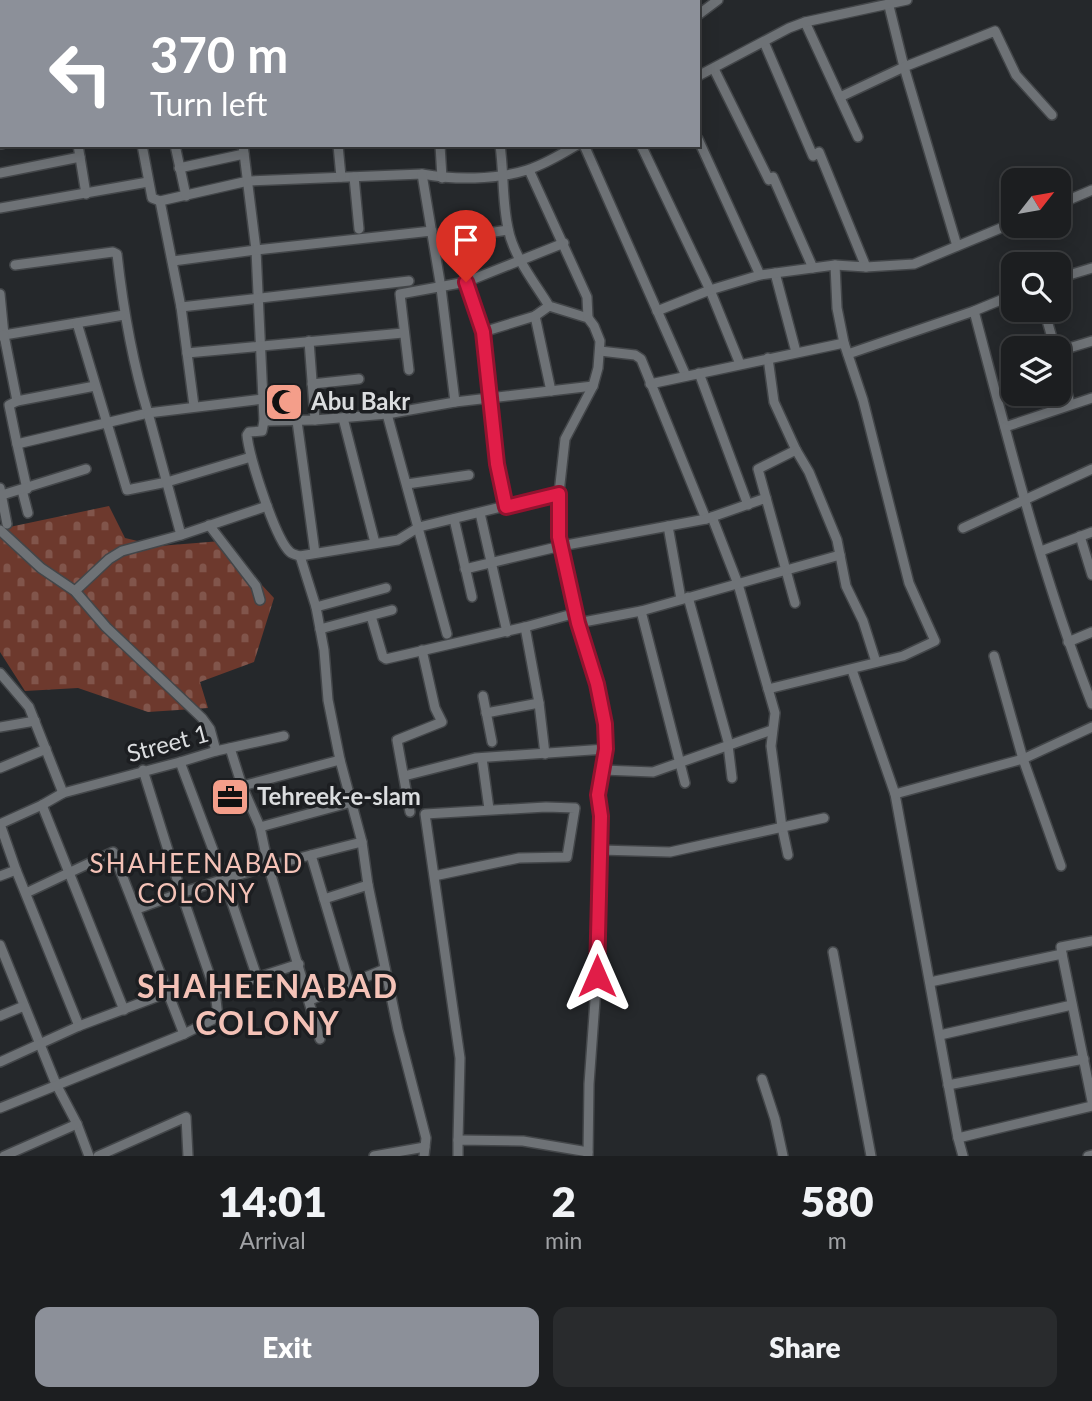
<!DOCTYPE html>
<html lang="en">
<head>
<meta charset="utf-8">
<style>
  :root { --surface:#1c1e20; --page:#292b2d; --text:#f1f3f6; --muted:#a0a2a5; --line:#3a3c3e; --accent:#8c9099 }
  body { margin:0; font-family:Lato,sans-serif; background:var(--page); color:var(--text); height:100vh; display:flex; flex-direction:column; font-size:26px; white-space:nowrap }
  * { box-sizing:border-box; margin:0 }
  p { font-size:23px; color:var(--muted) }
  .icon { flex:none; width:38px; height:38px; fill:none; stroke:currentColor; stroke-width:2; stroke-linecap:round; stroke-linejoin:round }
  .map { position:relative; height:1156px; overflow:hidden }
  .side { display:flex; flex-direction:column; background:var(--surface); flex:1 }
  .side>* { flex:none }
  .hud { position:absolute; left:0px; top:0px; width:700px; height:147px; box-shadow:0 4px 18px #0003,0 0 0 2px var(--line); background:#8c9099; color:#fff; overflow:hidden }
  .needle { width:46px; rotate:59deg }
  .fabs { position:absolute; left:1001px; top:168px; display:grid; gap:14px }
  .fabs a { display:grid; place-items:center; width:70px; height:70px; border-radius:14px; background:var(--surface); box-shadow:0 4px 18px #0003,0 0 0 2px var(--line); font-size:35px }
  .pin { position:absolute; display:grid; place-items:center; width:60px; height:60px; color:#fff; margin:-72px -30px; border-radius:50% 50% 50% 0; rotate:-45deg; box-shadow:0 0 7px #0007 }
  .pin .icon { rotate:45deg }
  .me { position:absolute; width:77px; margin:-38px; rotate:0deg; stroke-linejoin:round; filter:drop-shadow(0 0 5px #0008) }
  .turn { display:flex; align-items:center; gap:24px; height:147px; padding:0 35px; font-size:32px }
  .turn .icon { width:91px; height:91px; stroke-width:2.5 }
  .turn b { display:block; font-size:49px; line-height:60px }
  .eta { display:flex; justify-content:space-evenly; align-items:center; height:119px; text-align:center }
  .eta b { font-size:42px; font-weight:800; line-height:49px }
  .button { display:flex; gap:14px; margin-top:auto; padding:14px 35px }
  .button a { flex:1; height:80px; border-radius:14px; background:var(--accent); color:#fff; font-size:28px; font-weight:800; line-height:80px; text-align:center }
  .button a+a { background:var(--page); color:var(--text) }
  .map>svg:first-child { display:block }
  .cemetery { fill:url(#cemetery-stones) }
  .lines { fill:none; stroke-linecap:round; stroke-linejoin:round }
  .street-casing { stroke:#434649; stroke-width:12 }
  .street { stroke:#6e7276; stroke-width:9 }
  .route-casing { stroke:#92132f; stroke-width:18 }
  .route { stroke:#e11d48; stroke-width:12 }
  .labels { text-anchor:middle; stroke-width:7; stroke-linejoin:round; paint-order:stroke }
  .poi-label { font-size:24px; font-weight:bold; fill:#dbdddf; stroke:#1c1e21; text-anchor:start }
  .street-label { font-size:24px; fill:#dbdddf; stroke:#1c1e21 }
  .neighbourhood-label { font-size:26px; letter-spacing:2px; fill:#f4c2b7; stroke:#1c1e21 }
  .district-label { font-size:32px; font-weight:bold; letter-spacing:2px; fill:#f4c2b7; stroke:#1c1e21 }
</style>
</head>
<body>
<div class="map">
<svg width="1092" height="1156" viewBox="0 0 1092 1156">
  <defs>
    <pattern id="cemetery-stones" width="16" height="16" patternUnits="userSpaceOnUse" patternTransform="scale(1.75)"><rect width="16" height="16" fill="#6d392d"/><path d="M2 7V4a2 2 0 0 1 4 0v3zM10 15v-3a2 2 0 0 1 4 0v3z" fill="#81554b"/></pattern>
  </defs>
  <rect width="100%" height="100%" fill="#25282b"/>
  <path class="cemetery" d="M109 506 125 538 159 546 221 541 274 598 254 662 200 682 208 708 148 712 78 688 25 691 0 652V529Z"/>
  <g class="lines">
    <defs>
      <g id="street">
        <path d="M54 0 55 2"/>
        <path d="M146 0 147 2"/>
        <path d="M226 0 227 2"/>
        <path d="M373 0V2"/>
        <path d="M424 0V2"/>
        <path d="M481 0V2"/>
        <path d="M605 0 606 2"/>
        <path d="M24 2 36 0"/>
        <path d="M657 2 666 0"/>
        <path d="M0 5H2"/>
        <path d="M889 6 904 67 957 246"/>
        <path d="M698 15 718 0"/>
        <path d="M805 22 858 137"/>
        <path d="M764 42 813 156 819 152 866 267"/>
        <path d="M0 48 2 47"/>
        <path d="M714 69 769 180 773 177 813 268"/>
        <path d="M698 76 789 28 805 22 907 0"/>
        <path d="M0 91H2"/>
        <path d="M840 97 904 67 995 31 1016 75 1052 115"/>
        <path d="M0 116H2"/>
        <path d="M698 139 760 275"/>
        <path d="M0 144H2"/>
        <path d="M78 145 86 194"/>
        <path d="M142 145 152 198 160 201 248 181 422 174C455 180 495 180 527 170 544 165 562 154 577 145"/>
        <path d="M175 145 186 196"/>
        <path d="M243 145 256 250 264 421 315 420 387 414 455 402 593 386"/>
        <path d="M338 145 341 177"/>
        <path d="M440 145 442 178"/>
        <path d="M500 145C504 173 502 201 508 228 513 256 535 283 549 306L588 318 594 326 600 341 598 368 593 386 565 439 559 493V537L578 623 597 684 605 725 606 749 598 795 601 816 596 934 598 959 589 1084 588 1156"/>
        <path d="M584 145 686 376"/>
        <path d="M641 145 710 290 740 364"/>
        <path d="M179 168 244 154"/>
        <path d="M529 170 587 297 588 318"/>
        <path d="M0 173 80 157"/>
        <path d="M422 174 441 288 455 402"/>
        <path d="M354 177 359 229"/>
        <path d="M160 201 181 307 194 406"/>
        <path d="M1059 204 1092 190"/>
        <path d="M0 208 148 182"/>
        <path d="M467 236 508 230"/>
        <path d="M173 261 256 250 432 231"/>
        <path d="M15 265 113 252 117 254C123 308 132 361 148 413L17 444 27 489"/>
        <path d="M775 273 796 352"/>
        <path d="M1059 278 1092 268"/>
        <path d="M466 282 483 332 497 464 506 507"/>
        <path d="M0 294 4 335 124 315"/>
        <path d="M181 307 409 281"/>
        <path d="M1044 310 1055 348"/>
        <path d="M657 311 710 290 760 275 835 265 866 267 914 264 1013 223"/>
        <path d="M974 311C1009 443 1042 577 1092 704"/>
        <path d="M535 316 551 391"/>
        <path d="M77 323 127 490 167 482 251 457"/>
        <path d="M483 332 535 316 549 306"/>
        <path d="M0 336 4 335 17 401 95 386"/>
        <path d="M309 341 315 420"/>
        <path d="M600 351 635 355 641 359 706 519"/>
        <path d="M1059 351 1092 341"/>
        <path d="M187 353 403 333"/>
        <path d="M848 354 974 311 1013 295"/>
        <path d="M768 358 774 402 796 450 809 472 837 540 846 586 863 621 876 662"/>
        <path d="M1059 362 1070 404"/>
        <path d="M409 370 400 294 466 282 564 243"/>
        <path d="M699 373 748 505"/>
        <path d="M312 384 359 379"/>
        <path d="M650 384 844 343"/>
        <path d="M17 401 9 405 17 444"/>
        <path d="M387 414 447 634"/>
        <path d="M343 418 375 543"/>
        <path d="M264 421 262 431 249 432 247 435C249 456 275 539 290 552 292 554 296 555 300 556L398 540 419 527 559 493"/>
        <path d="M297 421 315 553"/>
        <path d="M1005 427 1092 398"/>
        <path d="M407 484 469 475"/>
        <path d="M0 488 7 524"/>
        <path d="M22 490 28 513"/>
        <path d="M2 495 86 469"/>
        <path d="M480 513 507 632"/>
        <path d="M712 517 738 584 775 713 771 746 782 827 788 855"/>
        <path d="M454 519 472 597"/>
        <path d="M209 525 256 586 260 600"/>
        <path d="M668 526 681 599"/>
        <path d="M963 528 1092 469"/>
        <path d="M0 530 41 568 75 591 106 627 202 718 210 729 216 751"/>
        <path d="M181 535 148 413 263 399"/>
        <path d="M1080 536 1092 575"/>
        <path d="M1041 551 1092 532"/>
        <path d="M300 556 316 607 324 650 328 700 340 760 362 842 368 885 398 1030 426 1138 424 1156"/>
        <path d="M465 569 561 546 706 519 766 498"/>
        <path d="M75 591 109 559 122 551 181 535 267 506"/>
        <path d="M688 597 729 745"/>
        <path d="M795 603 758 469 796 450"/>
        <path d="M316 607 386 588"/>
        <path d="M641 611 685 783"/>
        <path d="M371 616 383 657 386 659 525 627 576 613"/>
        <path d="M578 623 641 611 840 555"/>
        <path d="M525 627 539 703 545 754"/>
        <path d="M320 629 392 610"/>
        <path d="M1068 642 1092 632"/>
        <path d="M994 656 1023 759 1061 866"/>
        <path d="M852 670 895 794 958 1138 963 1156"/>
        <path d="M0 673 29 707 63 793"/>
        <path d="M768 689 903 656 935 641 909 583 863 400 844 343 837 308 835 265"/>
        <path d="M483 696 492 742"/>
        <path d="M486 713 539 703"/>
        <path d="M0 727 35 721"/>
        <path d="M728 745 732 778"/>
        <path d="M230 748 242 786 260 827 268 865 320 1039"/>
        <path d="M482 758 489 809"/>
        <path d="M180 762 224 879 257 977"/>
        <path d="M0 768 46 749"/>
        <path d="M603 770 653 772 772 730"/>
        <path d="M404 776 475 758 606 749"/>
        <path d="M242 786 340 760"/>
        <path d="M895 794 1023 759 1092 727"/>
        <path d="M42 805 124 1010"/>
        <path d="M410 812 397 740 442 722 435 708 422 650"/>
        <path d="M260 827 352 802"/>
        <path d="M600 850 670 852 824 818"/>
        <path d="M311 855 349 983"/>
        <path d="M0 876 16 870"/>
        <path d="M434 876 519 858 567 857 575 808 546 807 425 814 460 1058 458 1140"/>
        <path d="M26 893 113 852 184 1034"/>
        <path d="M324 899 368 885"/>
        <path d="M137 909C210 881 285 861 362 842"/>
        <path d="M0 945 56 1084 77 1124 89 1156"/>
        <path d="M833 952 871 1156"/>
        <path d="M1062 954 1092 1101"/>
        <path d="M930 982 1062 954 1061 947 1092 941"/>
        <path d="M215 991 299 964"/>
        <path d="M310 1000 385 969"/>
        <path d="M0 1016 24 1006"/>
        <path d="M79 1026 16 870 0 824 42 805 63 793 180 762 216 751 284 736"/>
        <path d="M940 1035 1072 1005"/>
        <path d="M0 1062 79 1026 167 993"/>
        <path d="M762 1079 775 1119 783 1156"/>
        <path d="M948 1085 1084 1059"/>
        <path d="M0 1108 184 1034 218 1017 215 991 181 892 143 770"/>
        <path d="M958 1138 1092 1106"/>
        <path d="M4 1156 77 1124"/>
        <path d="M98 1156 186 1117 188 1156"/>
        <path d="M374 1156 425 1147"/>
        <path d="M458 1156V1140L523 1141 588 1152"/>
        <path d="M1088 1156 1092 1155"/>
      </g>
    </defs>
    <use href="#street" class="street-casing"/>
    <use href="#street" class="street"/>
  </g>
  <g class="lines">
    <defs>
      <path id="route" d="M466 282 483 332 497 464 506 507 559 494V537L578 623 597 684 605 724 606 749 598 795 601 816 597 976"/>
    </defs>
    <use href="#route" class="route-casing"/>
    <use href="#route" class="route"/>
  </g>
  <defs>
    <symbol id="mosque-square" viewBox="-11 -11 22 22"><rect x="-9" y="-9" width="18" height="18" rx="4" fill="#f49e8a" stroke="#1c1e21"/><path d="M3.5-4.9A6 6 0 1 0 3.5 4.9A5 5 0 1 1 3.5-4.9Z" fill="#111"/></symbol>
    <symbol id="office-square" viewBox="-11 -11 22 22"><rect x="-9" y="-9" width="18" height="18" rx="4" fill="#f49e8a" stroke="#1c1e21"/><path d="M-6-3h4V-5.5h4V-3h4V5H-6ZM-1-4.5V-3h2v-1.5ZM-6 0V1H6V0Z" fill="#111"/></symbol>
  </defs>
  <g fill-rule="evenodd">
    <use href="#mosque-square" x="262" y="380" width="44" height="44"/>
    <use href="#office-square" x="208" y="775" width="44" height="44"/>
  </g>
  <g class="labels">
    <g class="poi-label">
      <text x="311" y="410">Abu Bakr</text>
      <text x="257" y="805">Tehreek-e-slam</text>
    </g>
    <g class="street-label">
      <text transform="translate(168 744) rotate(-15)" y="8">Street 1</text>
    </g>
    <g class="neighbourhood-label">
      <text x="197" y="873">SHAHEENABAD<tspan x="197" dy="30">COLONY</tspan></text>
    </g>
    <g class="district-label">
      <text x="268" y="998">SHAHEENABAD<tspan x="268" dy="37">COLONY</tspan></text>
    </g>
  </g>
</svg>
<div class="fabs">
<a><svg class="needle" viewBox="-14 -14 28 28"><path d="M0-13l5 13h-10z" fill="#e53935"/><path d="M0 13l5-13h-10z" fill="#a0a2a5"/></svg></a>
<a><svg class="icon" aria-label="search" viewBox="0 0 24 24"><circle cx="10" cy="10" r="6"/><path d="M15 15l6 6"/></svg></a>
<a><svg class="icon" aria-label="layers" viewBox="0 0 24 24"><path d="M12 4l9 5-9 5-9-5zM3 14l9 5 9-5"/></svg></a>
</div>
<div class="pin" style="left:466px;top:282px;background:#d93025"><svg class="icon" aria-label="arrive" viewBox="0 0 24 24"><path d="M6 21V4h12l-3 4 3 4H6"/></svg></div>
<svg class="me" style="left:597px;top:976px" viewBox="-20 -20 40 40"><path d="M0-17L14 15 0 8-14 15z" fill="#e11d48" stroke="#fff" stroke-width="4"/></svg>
<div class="hud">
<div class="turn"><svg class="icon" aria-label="left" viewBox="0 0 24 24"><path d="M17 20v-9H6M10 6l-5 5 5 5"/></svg><div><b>370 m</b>Turn left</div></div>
</div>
</div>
<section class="side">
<div class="eta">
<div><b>14:01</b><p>Arrival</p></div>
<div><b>2</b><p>min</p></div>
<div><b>580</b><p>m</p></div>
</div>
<div class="button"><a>Exit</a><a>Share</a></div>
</section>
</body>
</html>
